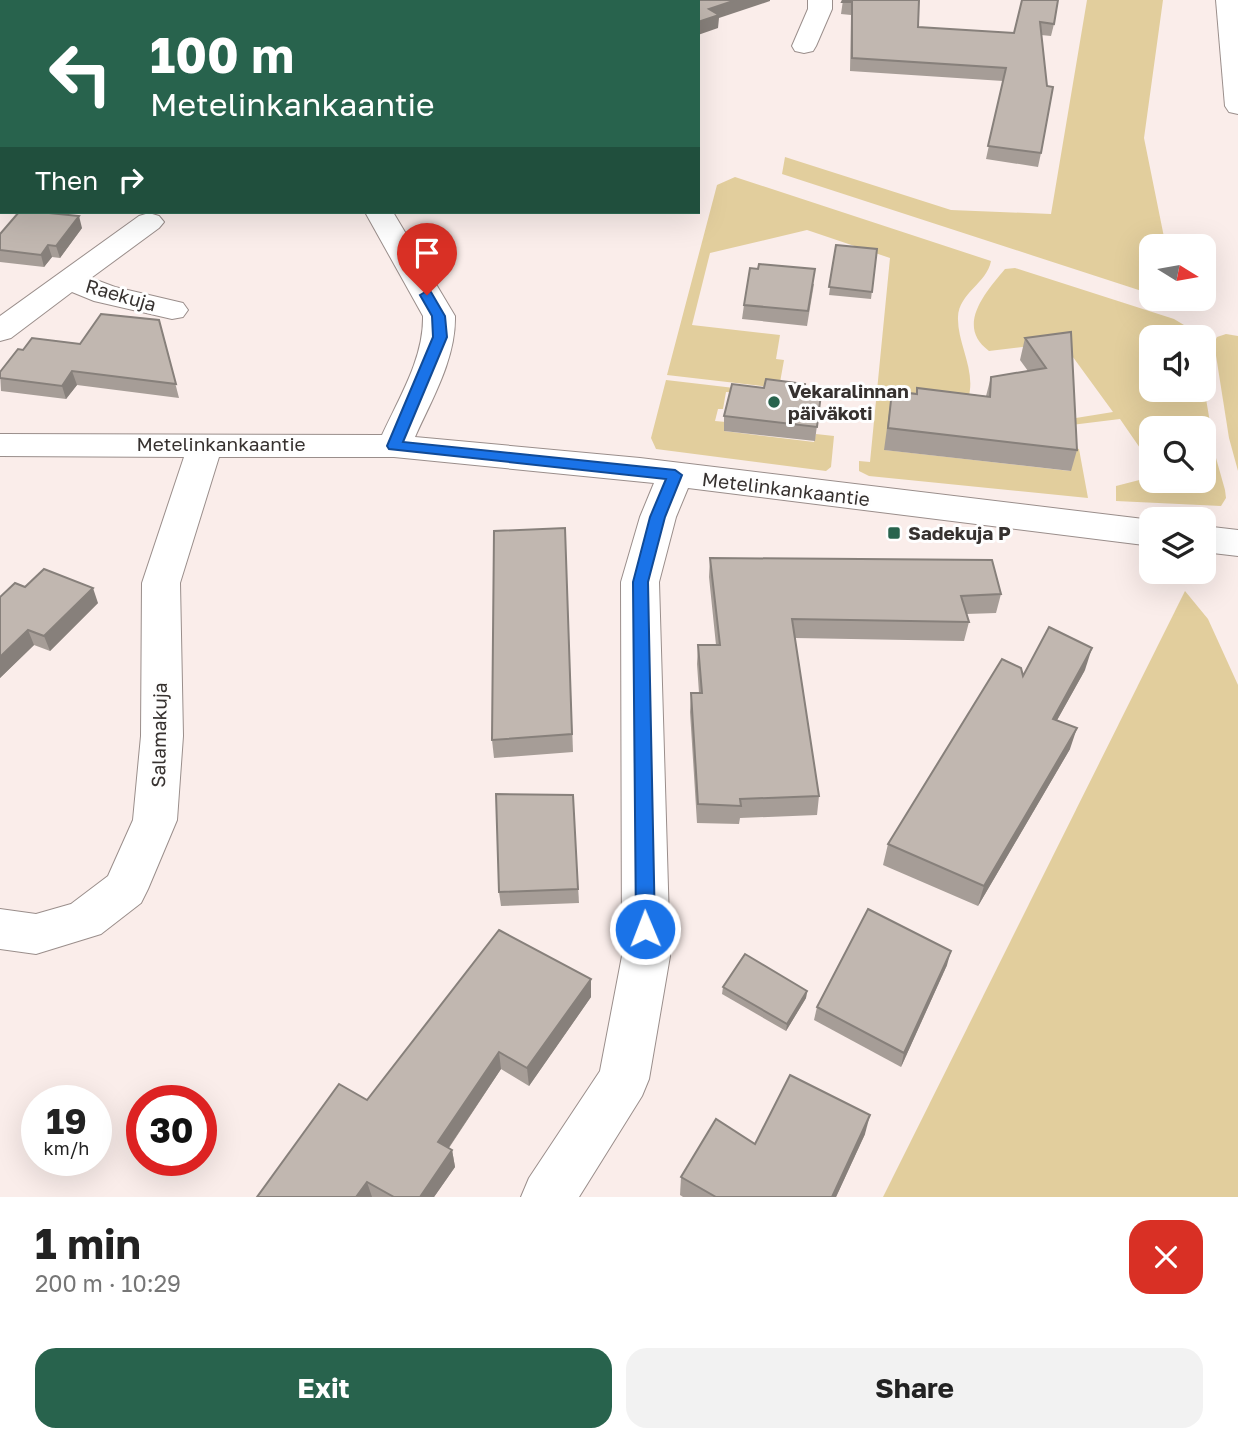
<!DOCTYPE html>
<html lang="en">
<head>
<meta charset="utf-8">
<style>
  :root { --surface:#fff; --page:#f2f2f2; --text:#222; --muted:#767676; --accent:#28634d }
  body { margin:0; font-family:"Golos Text",sans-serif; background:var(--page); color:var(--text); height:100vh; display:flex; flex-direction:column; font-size:26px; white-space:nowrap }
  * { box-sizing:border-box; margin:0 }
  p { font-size:23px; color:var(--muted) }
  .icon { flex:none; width:38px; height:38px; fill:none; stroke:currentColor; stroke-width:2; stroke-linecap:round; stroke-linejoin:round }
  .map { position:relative; height:1197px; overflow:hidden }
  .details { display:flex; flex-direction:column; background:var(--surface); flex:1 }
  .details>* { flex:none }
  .hud { position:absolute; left:0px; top:0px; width:700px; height:214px; box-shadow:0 7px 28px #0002; background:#28634d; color:#fff; overflow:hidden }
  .needle { width:46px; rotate:101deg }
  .controls { position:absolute; left:1139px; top:234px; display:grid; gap:14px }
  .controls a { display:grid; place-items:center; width:77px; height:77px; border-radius:14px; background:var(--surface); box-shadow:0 7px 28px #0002; font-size:35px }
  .speed { position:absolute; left:21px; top:1085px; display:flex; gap:14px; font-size:35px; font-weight:700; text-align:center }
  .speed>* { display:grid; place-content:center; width:91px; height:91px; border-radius:50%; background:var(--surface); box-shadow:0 7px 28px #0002; line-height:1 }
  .speed small { font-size:18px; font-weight:400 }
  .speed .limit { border:10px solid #d22; background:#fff; color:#111 }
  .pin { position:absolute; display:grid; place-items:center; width:60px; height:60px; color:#fff; margin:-72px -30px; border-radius:50% 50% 50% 0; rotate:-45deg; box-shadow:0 0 7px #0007 }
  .pin .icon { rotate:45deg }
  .me { position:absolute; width:77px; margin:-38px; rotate:359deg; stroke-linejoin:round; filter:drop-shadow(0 0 5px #0008) }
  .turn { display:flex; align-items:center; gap:24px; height:147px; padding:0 35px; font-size:32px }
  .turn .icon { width:91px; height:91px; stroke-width:2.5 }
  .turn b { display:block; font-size:49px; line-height:60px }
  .then { display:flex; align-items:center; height:66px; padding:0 35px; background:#0003; gap:14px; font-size:26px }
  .round { display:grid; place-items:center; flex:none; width:74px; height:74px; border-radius:21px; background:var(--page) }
  .overview { display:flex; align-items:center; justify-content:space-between; height:119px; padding:0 35px }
  h1 { font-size:42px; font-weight:700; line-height:52px }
  .button { display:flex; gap:14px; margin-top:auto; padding:14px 35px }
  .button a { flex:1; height:80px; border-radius:21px; background:var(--accent); color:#fff; font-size:28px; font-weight:700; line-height:80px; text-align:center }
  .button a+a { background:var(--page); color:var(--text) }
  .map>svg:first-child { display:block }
  .green { fill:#e2ce9d }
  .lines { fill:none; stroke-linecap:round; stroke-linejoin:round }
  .minor-casing { stroke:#9a8e8b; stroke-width:2 }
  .minor { fill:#fff; fill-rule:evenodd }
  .wall { fill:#a69d97 }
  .shaded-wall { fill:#87807b }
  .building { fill:#c1b7b0; stroke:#87807b; stroke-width:2 }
  .route { fill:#1a73e8; stroke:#114b97; stroke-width:2 }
  .poi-dot { fill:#28634d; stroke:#fefefe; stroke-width:2.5 }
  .labels { text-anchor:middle; stroke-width:6; stroke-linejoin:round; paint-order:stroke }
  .street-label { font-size:19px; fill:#36312f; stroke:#fefefe }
  .poi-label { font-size:19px; font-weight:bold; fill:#36312f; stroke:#fefefe; text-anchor:start }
</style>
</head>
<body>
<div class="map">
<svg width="1238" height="1197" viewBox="0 0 1238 1197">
  <rect width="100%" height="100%" fill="#faedea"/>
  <g class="green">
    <path d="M0 0H540L541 2H2L0 200Z"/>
    <path d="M1087 0H1163L1144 138 1166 247H1152L1151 294 782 174 785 157 951 210 1051 214Z"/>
    <path d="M735 177 991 261C987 283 959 293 958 317 957 344 977 371 968 399L885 450 1070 471V447L1079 449 1088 498 869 476 859 471V461L870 462 890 258 807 230 710 253 692 325 780 335 776 359 784 360 779 388 667 375 717 185Z"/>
    <path d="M1015 268 1174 319 1194 331 1196 338H1152V390H1204V387L1216 458 1225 490 1226 498 1221 506 1116 501V486L1151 477 1152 481H1204V429H1152L1151 464 1120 419 1055 427 1051 422 1113 412 1070 353 1039 345 989 351C955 326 986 292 1005 269Z"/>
    <path d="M1226 334 1238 336V471L1229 438 1214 343 1217 337Z"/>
    <path d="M666 380 785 394 726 392 723 409H718L715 421 726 422 724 431 814 442 816 434 834 436 831 467 826 471 656 449 651 438Z"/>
    <path d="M1185 591 1208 619 1238 685V1197H883Z"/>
  </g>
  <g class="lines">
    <defs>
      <g id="minor">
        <path d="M808 0H832V9L816 46 813 51 804 53 795 51 792 46 808 9Z"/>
        <path d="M1216 0H1238V114L1229 112 1225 106Z"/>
        <path d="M365 212H393L455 316C456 359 432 399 415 437L640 458 1152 520V546L688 488 676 517 659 582 670 956 649 1079 642 1096 579 1197H521L529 1178 600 1071 622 956 621 582 640 517 654 483 394 457H219L180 583 183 736 177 820 148 889 141 903 101 934 36 954 0 949V909L36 914 71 904 108 876 133 820 141 736 142 583 184 457 0 456V434L382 435C399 398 424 358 423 316Z"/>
        <path d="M149 213 159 216 164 222 159 228 91 278 115 287 183 303 188 310 183 317 172 319 94 301 72 292 11 338 0 341V316L139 216Z"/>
        <path d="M1204 526 1238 530V556L1204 552Z"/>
      </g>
    </defs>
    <use href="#minor" class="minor-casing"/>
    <use href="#minor" class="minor"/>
  </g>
  <g class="wall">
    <path d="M843 0H919L918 27 1014 33 1022 0 1054 24 1051 36 1041 35V153L1038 167 986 159 1003 81 850 71 851 15 841 14Z"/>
    <path d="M82 228 60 258 52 257 44 267 0 262V234Z"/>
    <path d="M836 245 877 249 871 299 829 295Z"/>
    <path d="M758 269 814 284 807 326 742 319 744 305Z"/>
    <path d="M159 320 179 398 77 385 66 399 1 391 0 372 23 350 80 344Z"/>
    <path d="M1071 332 1077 450 1071 471 884 450 892 391 916 393 917 388 986 396 991 377 1028 371 1020 360 1025 338Z"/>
    <path d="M804 392 821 394 815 441 724 431V416Z"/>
    <path d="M565 528 573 752 494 758 492 740Z"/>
    <path d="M710 558 1001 594 996 613 966 614 969 622 964 641 795 638 819 796 817 815 740 818 739 824 697 823 690 712 691 693H699L697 664 698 645H716L709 577Z"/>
    <path d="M25 587 98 603 50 651 34 645 0 678V597Z"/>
    <path d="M1085 670 1057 720 1070 749 978 906 883 865 888 844Z"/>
    <path d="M573 795 579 903 501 906 499 892Z"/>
    <path d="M947 965 901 1067 814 1020 817 1007Z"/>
    <path d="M591 979V997L529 1086 501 1069 449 1148 452 1150 455 1167 434 1197H257L367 1100Z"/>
    <path d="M723 987 807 991 806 998 786 1031 722 994Z"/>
    <path d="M865 1134 836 1197H683L680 1195 681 1177Z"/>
  </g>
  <g class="shaded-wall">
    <path d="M736 0H770V1L719 18 718 28 698 35V22L709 9Z"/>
    <path d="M79 216 82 228 60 258 56 246Z"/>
    <path d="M48 245 52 257 44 267 41 255Z"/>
    <path d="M72 371 77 385 66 399 62 386Z"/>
    <path d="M93 588 98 603 50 651 44 636Z"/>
    <path d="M28 630 34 645 0 678V657Z"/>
    <path d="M1092 648 1085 670 1046 740 1053 719Z"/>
    <path d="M1077 728 1070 749 978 906 984 886Z"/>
    <path d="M951 951 947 965 901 1067 904 1053Z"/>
    <path d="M591 979V997L529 1086 527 1068Z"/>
    <path d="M807 991 806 998 786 1031 787 1024Z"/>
    <path d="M499 1052 501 1069 441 1159 438 1142Z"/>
    <path d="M870 1115 865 1134 836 1197H832Z"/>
    <path d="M452 1150 455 1167 434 1197H420Z"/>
    <path d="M367 1182 372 1197H356Z"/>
  </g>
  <g class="building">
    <path d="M570 0H736L709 9 719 15 698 22V2H571Z"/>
    <path d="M843 0H919L918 27 1014 33 1022 0H1058L1054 24 1040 22 1047 86 1053 87 1041 153 988 146 1006 68 852 58V2H842Z"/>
    <path d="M19 212H39L79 216 56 246 48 245 41 255 0 250V234Z"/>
    <path d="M836 245 877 249 872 292 829 287Z"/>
    <path d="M759 264 815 269 808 311 744 305 750 268 758 269Z"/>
    <path d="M101 314 159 320 176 384 72 371 62 386 0 378V372L18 349 23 350 32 338 80 344Z"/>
    <path d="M1071 332 1077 450 888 428 892 391 917 394V388L990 397 991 377 1046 368 1025 338Z"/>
    <path d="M766 379 805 384 804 392 821 394 817 427 724 416 732 384 764 388Z"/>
    <path d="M565 528 572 734 492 740 494 531Z"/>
    <path d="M710 558 992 560 1001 594 961 596 969 622 792 619 819 796 740 799 741 806 698 804 691 693H702L698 645H720Z"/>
    <path d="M44 569 93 588 44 636 28 630 0 657V597L15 583 25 587Z"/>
    <path d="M1049 627 1092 648 1053 719 1077 728 984 886 888 844 1002 659 1021 668 1023 676Z"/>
    <path d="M496 794 573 795 578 889 499 892Z"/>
    <path d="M868 909 951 951 904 1053 817 1007Z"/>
    <path d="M499 930 591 979 527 1068 499 1052 438 1142 452 1150 420 1197H394L367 1182 356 1197H257L339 1084 367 1100Z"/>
    <path d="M745 954 807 991 787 1024 723 987Z"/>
    <path d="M790 1075 870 1115 832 1197H716L681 1177 716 1119 755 1144Z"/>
  </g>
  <path class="route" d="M427 291 431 292 445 316 447 337 403 442 675 470 682 475 665 517 648 582 655 929 652 935 645 938 638 935 636 929 633 582 650 517 666 479 389 449 387 446 433 337 432 316 420 295Z"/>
  <g class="poi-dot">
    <circle cx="774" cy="402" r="7"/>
    <rect x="887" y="526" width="14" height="14" rx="3.5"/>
  </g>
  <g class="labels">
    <g class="street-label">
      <text transform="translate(121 295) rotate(16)" y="7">Raekuja</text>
      <text x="221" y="451">Metelinkankaantie</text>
      <text transform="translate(786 489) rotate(7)" y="7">Metelinkankaantie</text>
      <text transform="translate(159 735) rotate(-89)" y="7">Salamakuja</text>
    </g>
    <g class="poi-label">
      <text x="788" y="398">Vekaralinnan<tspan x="788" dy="22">päiväkoti</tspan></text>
      <text x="908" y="540">Sadekuja P</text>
    </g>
  </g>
</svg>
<div class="controls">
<a><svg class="needle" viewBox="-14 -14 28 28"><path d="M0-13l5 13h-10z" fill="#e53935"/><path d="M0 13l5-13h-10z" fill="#767676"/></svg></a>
<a><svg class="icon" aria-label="sound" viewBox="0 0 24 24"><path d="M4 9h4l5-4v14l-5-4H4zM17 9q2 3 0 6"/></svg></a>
<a><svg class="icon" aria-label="search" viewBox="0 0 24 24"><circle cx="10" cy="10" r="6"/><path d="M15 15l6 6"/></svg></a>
<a><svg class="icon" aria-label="layers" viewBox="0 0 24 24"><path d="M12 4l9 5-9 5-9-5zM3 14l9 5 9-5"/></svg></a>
</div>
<div class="speed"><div>19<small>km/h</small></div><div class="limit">30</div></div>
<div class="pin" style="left:427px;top:295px;background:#d93025"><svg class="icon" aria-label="arrive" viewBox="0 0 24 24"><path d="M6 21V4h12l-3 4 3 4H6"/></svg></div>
<svg class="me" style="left:645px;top:929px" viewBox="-20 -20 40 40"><circle r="17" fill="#1a73e8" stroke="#fff" stroke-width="3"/><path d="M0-11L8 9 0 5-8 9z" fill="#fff"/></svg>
<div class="hud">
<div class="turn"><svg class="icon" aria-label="left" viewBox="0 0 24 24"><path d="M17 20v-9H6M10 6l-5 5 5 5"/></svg><div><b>100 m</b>Metelinkankaantie</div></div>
<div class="then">Then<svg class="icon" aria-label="right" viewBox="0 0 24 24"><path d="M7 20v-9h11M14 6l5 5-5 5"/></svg></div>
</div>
</div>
<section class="details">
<div class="overview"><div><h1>1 min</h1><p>200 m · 10:29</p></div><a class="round" style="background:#d93025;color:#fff"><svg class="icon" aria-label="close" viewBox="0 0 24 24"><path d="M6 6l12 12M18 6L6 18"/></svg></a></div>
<div class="button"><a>Exit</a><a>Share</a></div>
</section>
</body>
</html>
